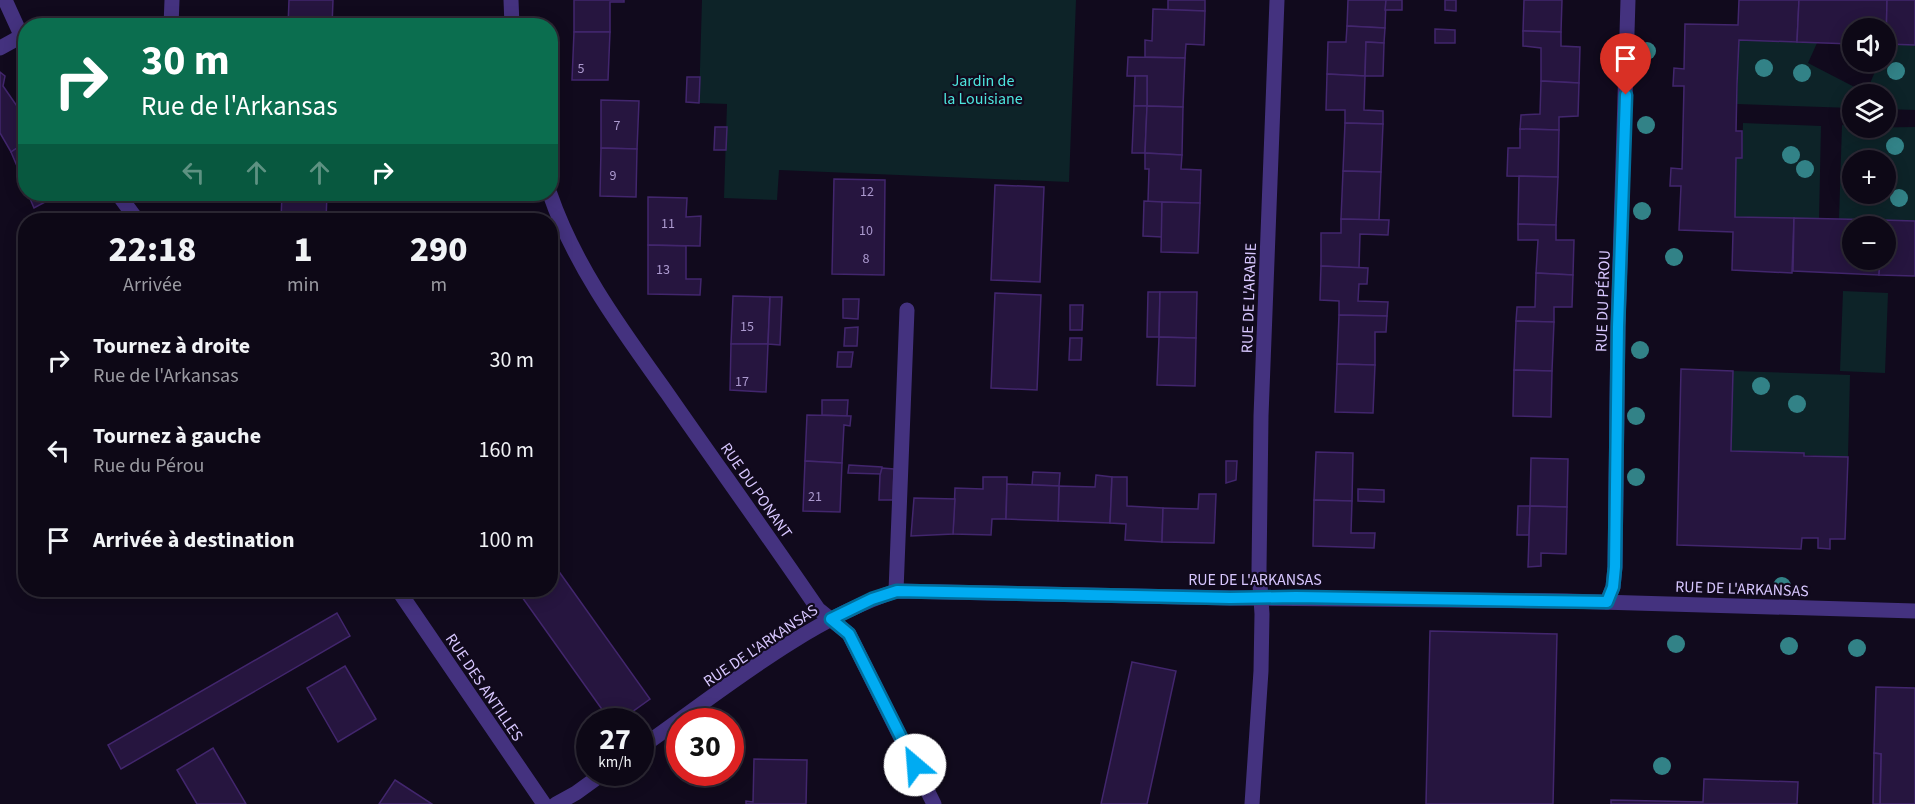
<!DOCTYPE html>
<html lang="fr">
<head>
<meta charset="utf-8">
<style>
  :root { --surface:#0d0816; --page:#1b1623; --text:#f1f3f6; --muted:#9a9aa1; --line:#2d2935 }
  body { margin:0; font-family:"Source Sans 3",sans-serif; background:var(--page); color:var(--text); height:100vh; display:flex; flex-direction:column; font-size:22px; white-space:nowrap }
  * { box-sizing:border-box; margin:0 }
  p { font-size:20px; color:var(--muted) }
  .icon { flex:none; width:33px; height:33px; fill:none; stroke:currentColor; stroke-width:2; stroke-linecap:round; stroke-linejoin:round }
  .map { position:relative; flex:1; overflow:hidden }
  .drawer { position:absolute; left:18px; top:213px; width:540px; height:384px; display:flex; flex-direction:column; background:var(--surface); border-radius:24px; box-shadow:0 3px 15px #0003,0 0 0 2px var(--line) }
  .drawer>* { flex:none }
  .guide { position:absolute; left:18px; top:18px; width:540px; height:183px; border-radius:24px; box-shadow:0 3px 15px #0003,0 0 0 2px var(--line); background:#0b6e4f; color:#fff; overflow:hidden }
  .fabs { position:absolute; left:1842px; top:18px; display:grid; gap:12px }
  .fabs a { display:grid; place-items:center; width:54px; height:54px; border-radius:50%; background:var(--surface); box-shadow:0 3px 15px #0003,0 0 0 2px var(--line); font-size:30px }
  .speed { position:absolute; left:576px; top:708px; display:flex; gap:12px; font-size:30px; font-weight:700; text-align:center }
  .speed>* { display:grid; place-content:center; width:78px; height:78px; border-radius:50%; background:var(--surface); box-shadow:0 3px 15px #0003,0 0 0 2px var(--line); line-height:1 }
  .speed small { font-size:15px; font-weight:400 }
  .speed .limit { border:9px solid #d22; background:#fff; color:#111 }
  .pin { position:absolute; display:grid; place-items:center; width:51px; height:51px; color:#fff; margin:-62px -26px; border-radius:50% 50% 50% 0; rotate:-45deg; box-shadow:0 0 6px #0007 }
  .pin .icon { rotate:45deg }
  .me { position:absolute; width:66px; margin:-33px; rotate:333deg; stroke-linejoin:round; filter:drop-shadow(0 0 4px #0008) }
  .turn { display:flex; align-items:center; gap:21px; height:126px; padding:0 24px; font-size:27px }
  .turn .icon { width:78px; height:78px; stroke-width:2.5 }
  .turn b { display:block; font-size:42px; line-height:51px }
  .lanes { display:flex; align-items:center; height:57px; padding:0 24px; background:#0003; justify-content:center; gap:30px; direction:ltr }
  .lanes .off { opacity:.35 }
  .eta { display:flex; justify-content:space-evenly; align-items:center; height:102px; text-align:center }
  .eta b { font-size:36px; font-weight:800; line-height:42px }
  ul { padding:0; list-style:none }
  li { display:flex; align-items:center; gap:18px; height:90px; padding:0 24px }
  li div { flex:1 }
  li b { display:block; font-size:22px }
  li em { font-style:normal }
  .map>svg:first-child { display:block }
  .green { fill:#0d2328; fill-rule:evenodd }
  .building { fill:#26153f; stroke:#42266d; stroke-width:1.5 }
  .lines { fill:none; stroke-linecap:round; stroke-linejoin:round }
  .street { stroke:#44327f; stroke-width:15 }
  .tree { fill:#328287 }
  .route-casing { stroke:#006f9d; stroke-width:15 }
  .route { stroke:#00abf2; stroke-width:10 }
  .labels { text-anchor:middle; stroke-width:4.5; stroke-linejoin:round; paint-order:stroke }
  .number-label { font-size:14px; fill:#ac9acf }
  .park-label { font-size:16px; fill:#4de5dd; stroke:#110a1d }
  .street-label { font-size:16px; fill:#d8c7ff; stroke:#110a1d }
</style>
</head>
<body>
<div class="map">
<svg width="1915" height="804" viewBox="0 0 1915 804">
  <rect width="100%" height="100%" fill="#110a1d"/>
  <g class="green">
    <path d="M702 0H1076L1069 182 779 170 777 200 724 198 727 104 699 103Z"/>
    <path d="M1739 40 1817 43 1808 63 1866 93 1879 62H1886V44L1915 45V110L1886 109V94H1852V108L1737 104Z"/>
    <path d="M1743 123 1821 126 1819 219 1735 217 1736 158H1742Z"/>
    <path d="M1842 125 1852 126V128L1915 127V221L1839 219ZM1852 160H1886V194H1852Z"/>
    <path d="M1843 291 1888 293 1885 373 1840 371Z"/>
    <path d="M1733 371 1850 375 1848 457 1731 451Z"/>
  </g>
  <g class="building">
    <path d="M289 0H333L332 26H288Z"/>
    <path d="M574 0H624V2H610V32H574Z"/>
    <path d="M1168 0H1205V11L1168 10Z"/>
    <path d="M1348 0H1386L1385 28 1347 26Z"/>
    <path d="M1386 0H1402V10H1385Z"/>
    <path d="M1445 0H1456V11L1445 10Z"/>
    <path d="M1524 0H1562L1561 32 1523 31Z"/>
    <path d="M1739 0H1799L1797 42 1739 40 1737 84 1736 131H1742V158H1736L1735 217 1794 218 1792 273 1732 270 1733 232 1679 230 1681 186H1670L1671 168 1682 169 1684 86H1673L1674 68 1684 69 1685 24 1738 25Z"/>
    <path d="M1799 0H1887L1886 44V28H1852V44L1797 42Z"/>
    <path d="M1887 0H1915V45L1886 44Z"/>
    <path d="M1153 9 1205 11 1204 45 1186 44 1185 58 1145 57V40L1152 41Z"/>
    <path d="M1347 26 1385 28 1384 43 1366 42 1365 76 1327 74 1328 42H1346Z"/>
    <path d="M1435 29 1455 30V43H1435Z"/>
    <path d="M1523 31 1561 32V46L1580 47 1579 83 1541 81V48L1523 46Z"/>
    <path d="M574 32H610L608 80H572Z"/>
    <path d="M1366 42 1384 43 1383 76H1365Z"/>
    <path d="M1128 57 1185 58 1183 107 1147 106V76H1127Z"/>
    <path d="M0 72 5 76 3 86 26 119V142L11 152 0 133Z"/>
    <path d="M1327 74 1365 76 1364 110 1383 111V124L1345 123V110H1326Z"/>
    <path d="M1135 76H1147V106H1134Z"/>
    <path d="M687 77H700L699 103 686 102Z"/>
    <path d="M1541 81 1579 83 1578 116 1559 117V130L1520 129 1521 115 1540 114Z"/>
    <path d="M601 100 639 101 637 149 601 148Z"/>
    <path d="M1134 106H1147L1145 153H1132Z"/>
    <path d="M1147 106 1183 107 1182 155 1145 153Z"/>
    <path d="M1345 123 1383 124 1381 172 1343 171Z"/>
    <path d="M715 127H727L726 150H714Z"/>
    <path d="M1520 129 1559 130 1558 177 1507 176 1508 148H1520Z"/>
    <path d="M26 142V187L11 152Z"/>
    <path d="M601 148 637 149 636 197 600 196Z"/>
    <path d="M1145 153 1182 155 1181 169 1201 170 1200 203 1148 202 1149 169H1145Z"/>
    <path d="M1343 171 1381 172 1379 220 1341 219Z"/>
    <path d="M1519 176 1558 177 1556 225 1518 224Z"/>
    <path d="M834 179 885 180 884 275 832 274Z"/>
    <path d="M995 185 1044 187 1040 282 991 280Z"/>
    <path d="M28 194H60L34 208Z"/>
    <path d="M282 194H327L326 220H281Z"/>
    <path d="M648 197 687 198 686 217 701 216 700 246 648 245Z"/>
    <path d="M1144 201 1162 202V237L1143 236Z"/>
    <path d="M1162 202 1200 203 1198 253 1161 252Z"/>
    <path d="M1794 218 1882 220 1881 226H1852V260H1880L1879 275 1793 271Z"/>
    <path d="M1341 219 1389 220 1388 235 1360 234 1359 268 1321 266V233H1341Z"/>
    <path d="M1882 220 1915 221V276L1879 275 1880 260H1886V226H1881Z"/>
    <path d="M1518 224 1556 225V240H1574L1573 275 1536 273 1538 240H1518Z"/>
    <path d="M648 245 686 246V279H701L700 295 648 294Z"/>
    <path d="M1321 266 1368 268 1367 284H1359L1358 301 1388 302 1387 316 1339 315V301L1320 300Z"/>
    <path d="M1536 273 1573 275 1572 307H1554V322L1516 321 1517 307H1535Z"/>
    <path d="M1148 292H1160L1159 337H1147Z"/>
    <path d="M1160 292H1197L1196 338 1159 337Z"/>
    <path d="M995 293 1041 295 1037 390 991 388Z"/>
    <path d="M733 296 770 297 768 344H731Z"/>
    <path d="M770 297H782L780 345 768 344Z"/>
    <path d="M843 299H859L858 319 843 318Z"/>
    <path d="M1070 305H1083L1082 330H1070Z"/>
    <path d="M1339 315 1387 316 1386 332H1375V365L1337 364Z"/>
    <path d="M1516 321 1554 322 1552 371 1514 370Z"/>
    <path d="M858 327 857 346H844L845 328Z"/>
    <path d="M1159 337 1196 338 1195 386 1157 385Z"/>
    <path d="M1070 338H1082L1081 360H1069Z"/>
    <path d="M731 344H768L766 392 730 390Z"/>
    <path d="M838 352H853L851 367H837Z"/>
    <path d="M1337 364 1375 365 1373 413 1335 412Z"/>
    <path d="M1681 369 1733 371 1731 451 1804 453V456L1848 457 1845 539H1830V549L1818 548V538H1802L1801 549 1677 545Z"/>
    <path d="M1514 370 1552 371 1551 417 1513 416Z"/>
    <path d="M822 400H848L847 416 822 415Z"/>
    <path d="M807 415 851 416 850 426 844 425 842 463 805 461Z"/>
    <path d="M1316 452 1353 453 1352 501 1314 500Z"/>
    <path d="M1531 458 1568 459 1567 507 1530 506Z"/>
    <path d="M805 461 842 463 840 512 803 511Z"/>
    <path d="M1226 461H1237L1236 480 1226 483Z"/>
    <path d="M849 465 882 467 881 474 848 473Z"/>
    <path d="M882 468 894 469 893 500H879L880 475Z"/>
    <path d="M1033 472 1060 473 1059 486 1032 485Z"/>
    <path d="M1096 475 1112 477 1110 523 1058 521 1059 486 1095 487Z"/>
    <path d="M983 477H1007L1006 519H992L991 535 953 534 955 488 983 489Z"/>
    <path d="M1112 477H1127V506L1163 508 1162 542 1125 540 1126 524 1110 523Z"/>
    <path d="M1007 484 1059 486 1058 521 1006 519Z"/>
    <path d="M1358 489 1384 490V502L1358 501Z"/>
    <path d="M1199 494H1216L1214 543 1162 542 1163 508 1198 509Z"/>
    <path d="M914 498 955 499 953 534 911 536Z"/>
    <path d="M1314 500 1352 501 1351 533H1375L1374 548 1313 546Z"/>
    <path d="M1518 506H1530L1529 535H1517Z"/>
    <path d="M1530 506 1567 507 1566 554 1541 553V566L1528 567Z"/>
    <path d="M550 559 650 699 618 722H611L517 590H550Z"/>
    <path d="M337 613 350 636 121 769 108 745Z"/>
    <path d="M1430 631 1557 634 1553 804H1426Z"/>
    <path d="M1132 662 1176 671 1147 804H1101Z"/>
    <path d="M345 666 376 719 338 742 307 688Z"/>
    <path d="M1876 687 1915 688V804H1880L1881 754 1874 753Z"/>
    <path d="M213 748 246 804H197L177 770Z"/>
    <path d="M1874 753 1881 754 1880 804H1873Z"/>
    <path d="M754 759 807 760 806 804H746V801L753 802Z"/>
    <path d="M1704 779 1798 782 1797 804H1611V800L1703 802Z"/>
    <path d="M395 780 432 804H379Z"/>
  </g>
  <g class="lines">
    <g class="street">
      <path d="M5 0 26 46"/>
      <path d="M511 0 512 26"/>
      <path d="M171 26 172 0"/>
      <path d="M0 48 20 37"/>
      <path d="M118 194 137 220"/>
      <path d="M550 194C575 267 622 330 667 393 717 465 769 537 818 609L849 634 934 804"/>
      <path d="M398 590 544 804"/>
      <path d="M896 591 907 310"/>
      <path d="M1607 602 1613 587 1615 567 1618 326 1628 0"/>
      <path d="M640 748C719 693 805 621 896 591L1230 598 1566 601 1915 611"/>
      <path d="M556 804 576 793 605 772"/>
      <path d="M1252 804 1261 671 1262 614 1259 570 1261 416 1277 0"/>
    </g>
  </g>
  <g class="tree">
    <circle cx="1647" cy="51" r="9"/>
    <circle cx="1764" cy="68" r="9"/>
    <circle cx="1896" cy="71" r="9"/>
    <circle cx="1802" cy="73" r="9"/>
    <circle cx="1646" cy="125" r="9"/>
    <circle cx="1895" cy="146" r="9"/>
    <circle cx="1791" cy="155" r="9"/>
    <circle cx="1805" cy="169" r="9"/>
    <circle cx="1899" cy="198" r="9"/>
    <circle cx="1642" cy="211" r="9"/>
    <circle cx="1674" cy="257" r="9"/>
    <circle cx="1640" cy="350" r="9"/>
    <circle cx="1761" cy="386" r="9"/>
    <circle cx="1797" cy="404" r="9"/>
    <circle cx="1636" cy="416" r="9"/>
    <circle cx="1636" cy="477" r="9"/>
    <circle cx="1782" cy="586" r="9"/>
    <circle cx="1676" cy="644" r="9"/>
    <circle cx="1789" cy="646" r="9"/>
    <circle cx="1857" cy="648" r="9"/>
    <circle cx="1662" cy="766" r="9"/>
  </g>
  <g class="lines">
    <defs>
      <path id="route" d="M915 765 849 634 831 619 872 599 897 591 1230 598 1296 597 1607 602 1613 587 1615 567 1618 327 1626 95"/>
    </defs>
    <use href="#route" class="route-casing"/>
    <use href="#route" class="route"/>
  </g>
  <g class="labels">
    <g class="number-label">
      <text x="581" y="73">5</text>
      <text x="617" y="130">7</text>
      <text x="613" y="180">9</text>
      <text x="867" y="196">12</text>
      <text x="668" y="228">11</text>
      <text x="866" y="235">10</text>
      <text x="866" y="263">8</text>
      <text x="663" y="274">13</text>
      <text x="747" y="331">15</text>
      <text x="742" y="386">17</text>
      <text x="815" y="501">21</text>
    </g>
    <g class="park-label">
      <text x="983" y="86">Jardin de<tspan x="983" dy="18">la Louisiane</tspan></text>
    </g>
    <g class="street-label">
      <text transform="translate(1248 298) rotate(-88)" y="6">RUE DE L'ARABIE</text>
      <text transform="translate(1602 301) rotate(-88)" y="6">RUE DU PÉROU</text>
      <text transform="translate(757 490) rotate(55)" y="6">RUE DU PONANT</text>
      <text x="1255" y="585">RUE DE L'ARKANSAS</text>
      <text transform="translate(1742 588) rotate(2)" y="6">RUE DE L'ARKANSAS</text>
      <text transform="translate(760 645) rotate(-34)" y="6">RUE DE L'ARKANSAS</text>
      <text transform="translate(485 687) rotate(56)" y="6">RUE DES ANTILLES</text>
    </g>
  </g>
</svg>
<div class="fabs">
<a><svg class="icon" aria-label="sound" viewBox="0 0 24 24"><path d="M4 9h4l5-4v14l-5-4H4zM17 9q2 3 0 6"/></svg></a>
<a><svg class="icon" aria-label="layers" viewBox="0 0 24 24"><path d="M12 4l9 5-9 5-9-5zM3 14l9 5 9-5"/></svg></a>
<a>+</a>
<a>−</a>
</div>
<div class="speed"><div>27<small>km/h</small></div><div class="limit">30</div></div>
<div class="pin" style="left:1626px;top:95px;background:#d93025"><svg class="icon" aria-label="arrive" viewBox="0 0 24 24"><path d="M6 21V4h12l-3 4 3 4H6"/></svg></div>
<svg class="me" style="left:915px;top:765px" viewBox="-20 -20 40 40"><circle r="19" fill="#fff"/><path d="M0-13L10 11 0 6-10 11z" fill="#00abf2"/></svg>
<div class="guide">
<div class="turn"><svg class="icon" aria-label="right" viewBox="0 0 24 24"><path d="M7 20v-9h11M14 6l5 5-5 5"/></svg><div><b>30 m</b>Rue de l'Arkansas</div></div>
<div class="lanes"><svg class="icon off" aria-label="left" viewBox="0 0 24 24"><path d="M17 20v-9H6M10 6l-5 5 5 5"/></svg><svg class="icon off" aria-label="ahead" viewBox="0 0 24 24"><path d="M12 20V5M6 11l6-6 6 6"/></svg><svg class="icon off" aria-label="ahead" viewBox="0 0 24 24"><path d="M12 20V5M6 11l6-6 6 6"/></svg><svg class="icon" aria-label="right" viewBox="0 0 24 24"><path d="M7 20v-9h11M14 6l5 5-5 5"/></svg></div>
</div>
<section class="drawer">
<div class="eta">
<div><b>22:18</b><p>Arrivée</p></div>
<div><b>1</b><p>min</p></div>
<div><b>290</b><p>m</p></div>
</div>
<ul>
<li><svg class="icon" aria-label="right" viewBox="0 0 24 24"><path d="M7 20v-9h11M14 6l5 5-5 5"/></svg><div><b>Tournez à droite</b><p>Rue de l'Arkansas</p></div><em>30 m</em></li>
<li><svg class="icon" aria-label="left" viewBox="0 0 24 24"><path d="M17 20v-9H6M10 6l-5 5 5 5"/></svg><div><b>Tournez à gauche</b><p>Rue du Pérou</p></div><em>160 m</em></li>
<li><svg class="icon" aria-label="arrive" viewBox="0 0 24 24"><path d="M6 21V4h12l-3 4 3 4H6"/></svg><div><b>Arrivée à destination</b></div><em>100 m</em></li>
</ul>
</section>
</div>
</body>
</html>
